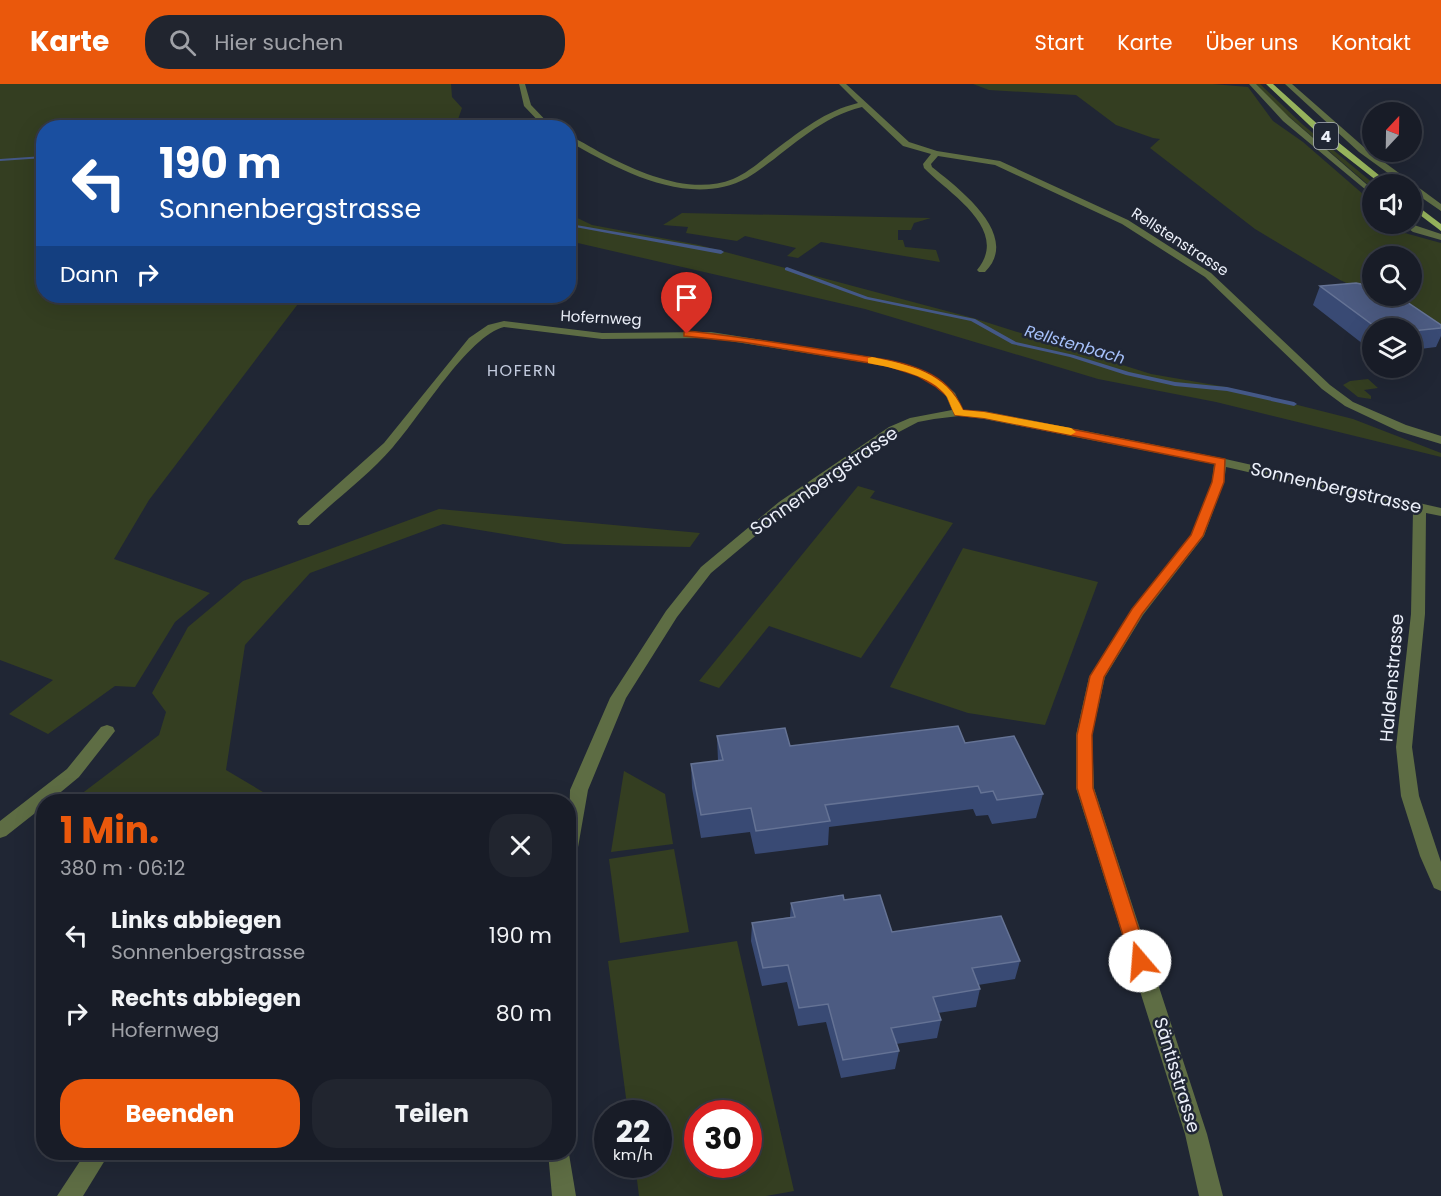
<!DOCTYPE html>
<html lang="de">
<head>
<meta charset="utf-8">
<style>
  :root { --surface:#181c27; --page:#21252f; --text:#f1f3f6; --muted:#9fa1a7; --line:#363a44; --accent:#ea580c }
  body { margin:0; font-family:Poppins,sans-serif; background:var(--page); color:var(--text); height:100vh; display:flex; flex-direction:column; font-size:22px; white-space:nowrap }
  * { box-sizing:border-box; margin:0 }
  p { font-size:20px; color:var(--muted) }
  .icon { flex:none; width:33px; height:33px; fill:none; stroke:currentColor; stroke-width:2; stroke-linecap:round; stroke-linejoin:round }
  .map { position:relative; flex:1; overflow:hidden }
  .drawer { position:absolute; left:36px; top:710px; width:540px; height:366px; display:flex; flex-direction:column; background:var(--surface); border-radius:24px; box-shadow:0 6px 24px #0002,0 0 0 2px var(--line) }
  .drawer>* { flex:none }
  .top-card { position:absolute; left:36px; top:36px; width:540px; height:183px; border-radius:24px; box-shadow:0 6px 24px #0002,0 0 0 2px var(--line); background:#1a4fa0; color:#fff; overflow:hidden }
  .needle { width:39px; rotate:22deg }
  .controls { position:absolute; left:1362px; top:18px; display:grid; gap:12px }
  .controls a { display:grid; place-items:center; width:60px; height:60px; border-radius:50%; background:var(--surface); box-shadow:0 6px 24px #0002,0 0 0 2px var(--line); font-size:30px }
  .speed { position:absolute; left:594px; top:1016px; display:flex; gap:12px; font-size:30px; font-weight:700; text-align:center }
  .speed>* { display:grid; place-content:center; width:78px; height:78px; border-radius:50%; background:var(--surface); box-shadow:0 6px 24px #0002,0 0 0 2px var(--line); line-height:1 }
  .speed small { font-size:15px; font-weight:400 }
  .speed .limit { border:9px solid #d22; background:#fff; color:#111 }
  .pin { position:absolute; display:grid; place-items:center; width:51px; height:51px; color:#fff; margin:-62px -26px; border-radius:50% 50% 50% 0; rotate:-45deg; box-shadow:0 0 6px #0007 }
  .pin .icon { rotate:45deg }
  .me { position:absolute; width:66px; margin:-33px; rotate:342deg; stroke-linejoin:round; filter:drop-shadow(0 0 4px #0008) }
  .turn { display:flex; align-items:center; gap:21px; height:126px; padding:0 24px; font-size:27px }
  .turn .icon { width:78px; height:78px; stroke-width:2.5 }
  .turn b { display:block; font-size:42px; line-height:51px }
  .then { display:flex; align-items:center; height:57px; padding:0 24px; background:#0003; gap:12px; font-size:22px }
  .round { display:grid; place-items:center; flex:none; width:63px; height:63px; border-radius:24px; background:var(--page) }
  .headline { display:flex; align-items:center; justify-content:space-between; height:102px; padding:0 24px }
  h1 { font-size:36px; font-weight:700; line-height:45px; color:var(--accent) }
  .primary-button { display:flex; gap:12px; margin-top:auto; padding:12px 24px }
  .primary-button a { flex:1; height:69px; border-radius:24px; background:var(--accent); color:#fff; font-size:24px; font-weight:700; line-height:69px; text-align:center }
  .primary-button a+a { background:var(--page); color:var(--text) }
  ul { padding:0; list-style:none }
  li { display:flex; align-items:center; gap:18px; height:78px; padding:0 24px }
  li div { flex:1 }
  li b { display:block; font-size:22px }
  li em { font-style:normal }
  header { display:flex; align-items:center; gap:36px; box-sizing:border-box; height:84px; padding:0 30px; background:var(--accent); color:#fff }
  header strong { font-size:28px }
  nav { display:flex; gap:33px; margin-inline-start:auto; font-size:21px }
  .search { width:420px; height:54px; background:var(--page); display:flex; align-items:center; gap:15px; box-sizing:border-box; padding:0 21px; border-radius:24px; color:var(--muted); font-size:22px }
  .map>svg:first-child { display:block }
  .green { fill:#343e21; fill-rule:evenodd }
  .lines { fill:none; stroke-linecap:round; stroke-linejoin:round }
  .stream { fill:#445887; fill-rule:evenodd }
  .minor { fill:#5e6d44; fill-rule:evenodd }
  .major { fill:#96b35c; fill-rule:evenodd }
  .wall { fill:#394a74 }
  .building { fill:#4c5b82; stroke:#657395; stroke-width:1.5 }
  .route { fill:#ea580c; stroke:#983908; stroke-width:1.5 }
  .slow { fill:#f59e0b }
  .labels { text-anchor:middle; stroke-width:5; stroke-linejoin:round; paint-order:stroke }
  .far-street-label { font-size:15px; fill:#ecf0fa; stroke:#202634 }
  .shield { fill:#202634; stroke:#afb3bf; stroke-width:1.5 }
  .shield-label { font-size:16px; font-weight:bold; fill:#ecf0fa }
  .far-water-label { font-size:16px; font-style:italic; fill:#a6c1fb; stroke:#202634 }
  .far-neighbourhood-label { font-size:16px; letter-spacing:1.5px; fill:#c4ccdf; stroke:#202634 }
  .street-label { font-size:18px; fill:#ecf0fa; stroke:#202634 }
</style>
</head>
<body>
<header>
<strong>Karte</strong>
<div class="search"><svg class="icon" aria-label="search" viewBox="0 0 24 24"><circle cx="10" cy="10" r="6"/><path d="M15 15l6 6"/></svg>Hier suchen</div>
<nav><a>Start</a><a>Karte</a><a>Über uns</a><a>Kontakt</a></nav>
</header>
<div class="map">
<svg width="1441" height="1112" viewBox="0 0 1441 1112">
  <rect width="100%" height="100%" fill="#202634"/>
  <g class="green">
    <path d="M0 0H451L452 13 462 24 455 44H44V212H304L149 416 114 475 210 509 175 538 135 603 115 602 48 650 9 630 53 596 0 576Z"/>
    <path d="M943 0H1213L1248 3 1273 37 1303 58 1371 117 1365 119 1372 129V140H1380L1383 143 1441 159V249L1374 212H1412V172H1372V211L1340 196 1255 145 1150 64 1160 55 1153 54 1116 41 1076 11 989 6 973 0Z"/>
    <path d="M1256 0H1260L1302 40 1374 100 1372 104 1280 25Z"/>
    <path d="M682 129 931 134 914 139 911 146H898V156H903L905 163 936 166 940 178 821 158 798 174 787 172 796 164 745 152 737 157 686 149 688 143 663 141Z"/>
    <path d="M569 130 592 141 699 161 973 234 1151 290 1226 303 1353 335 1441 369V373L1216 318 1098 295 865 225 569 157Z"/>
    <path d="M1368 295 1378 304 1364 306 1371 312V315L1358 313 1343 301 1350 297Z"/>
    <path d="M858 402 875 407 870 414 953 439 861 574 769 542 719 604 699 597Z"/>
    <path d="M439 425 700 449 690 463 564 460 443 440 310 489 245 561 226 686 263 708 265 717H72L159 651 166 628 152 609 188 543 243 497Z"/>
    <path d="M963 464 1098 498 1045 641 968 629 890 603Z"/>
    <path d="M624 687 665 710 673 760 611 768Z"/>
    <path d="M674 765 689 848 620 859 609 775Z"/>
    <path d="M737 857 794 1107 766 1112H639L635 1080H658V1029H628L608 877ZM698 1029H748V1080H698Z"/>
  </g>
  <g class="lines">
    <g class="stream">
      <path d="M44 72V74L0 77V75Z"/>
      <path d="M568 137 576 141 721 166 724 168 721 170 575 143 568 140Z"/>
      <path d="M787 183 868 213 975 235 1016 258 1074 271 1129 288 1175 298 1227 303 1294 318 1297 320 1294 322 1227 307 1175 302 1126 291 1070 273 1012 260 971 237 865 215 785 186V184Z"/>
    </g>
    <g class="minor">
      <path d="M519 0H525L531 21 553 44H545L524 22Z"/>
      <path d="M839 0H846L909 58 937 67 1000 77 1128 136 1211 189 1330 301 1353 318 1406 341 1441 352V360L1398 347 1345 322 1322 305 1205 193 1122 140 995 81 938 72 931 80 932 83C958 104 1022 151 985 188H979L977 186C1011 145 948 109 924 84L923 80 931 70 903 62 862 23C816 34 786 70 747 94 689 125 619 86 568 57V52C583 57 596 67 609 73 645 91 693 111 733 95 749 88 762 76 775 66 802 46 825 27 858 19Z"/>
      <path d="M1249 0H1256L1289 33 1372 105V111L1283 37Z"/>
      <path d="M1285 0H1292L1365 64 1441 120V127L1412 107V100H1403L1359 68Z"/>
      <path d="M1402 140H1411L1441 150V156L1413 148Z"/>
      <path d="M504 237 602 249 711 248 889 276 926 288 943 298 955 309 963 326 984 327 1221 374 1441 424V432L1426 429 1425 530 1412 663 1419 712 1441 778V807L1434 804 1420 772 1401 712 1396 663 1411 530 1413 426 1226 383 1224 398 1204 452 1143 531 1105 593 1092 651 1094 704 1207 1050 1223 1112H1199L1185 1050 1076 704V651L1089 593 1132 525 1191 451 1212 398 1214 380 984 335 959 332 934 335 918 338 897 349 789 424 711 489 677 533 626 614 588 706 577 769 574 774 568 776 570 706 610 614 666 527 701 483 779 418 889 343 910 334 952 326 946 312 935 302 918 292 887 282 711 254 602 255 504 243C468 252 420 333 393 363 369 391 336 415 309 441H299L297 438 299 435 384 359 469 254 488 241Z"/>
      <path d="M107 641 113 643 115 647 79 693 50 717H44V722L6 752 0 754V737L67 685 101 643Z"/>
      <path d="M568 1064 576 1112H552L548 1068H568Z"/>
      <path d="M86 1068H110L83 1112H57Z"/>
    </g>
    <g class="major">
      <path d="M1266 0H1273L1333 54 1390 100H1381L1327 58Z"/>
      <path d="M1412 118 1441 140V147L1412 125Z"/>
    </g>
  </g>
  <g class="wall">
    <path d="M1320 202 1441 241V252L1436 263 1412 266V244H1372V267L1313 221Z"/>
    <path d="M717 652 790 662 965 659 1043 710 1036 734 992 740 988 731 976 732 973 725 829 743 828 761 755 770 750 748 701 754 692 704 691 680 718 677Z"/>
    <path d="M844 816 892 848 1020 877 1015 895 978 901 980 905 976 923 938 929 941 936 937 954 896 960 899 967 895 985 841 994 826 938 798 942 787 898 762 902 751 857 752 839 790 833 791 819Z"/>
  </g>
  <g class="building">
    <path d="M1356 199 1366 201H1372V212H1398L1441 241V244L1412 247V244H1377L1320 202Z"/>
    <path d="M958 642 965 659 1014 652 1043 710 997 716 993 707 981 709 978 702 825 721 830 737 756 747 751 724 701 731 691 680 723 676 717 652 785 644 790 662Z"/>
    <path d="M843 811 844 816 880 811 892 848 1001 832 1020 877 972 884 980 905 933 913 941 936 891 944 899 967 843 976 828 920 799 924 788 881 763 884 752 839 795 833 791 819Z"/>
  </g>
  <path class="route" d="M687 247C737 252 787 260 837 268 866 273 898 275 926 288 944 296 955 308 963 326L984 328 1225 375 1224 398 1203 452 1142 530 1104 593 1092 651 1093 704 1149 877 1147 883 1140 885 1134 883 1131 877 1077 704V651L1090 592 1132 525 1191 451 1212 398 1215 380 984 334 955 331 947 312 935 302 918 292 888 282 742 258 684 252V248Z"/>
  <path class="slow" d="M872 273C909 281 946 288 963 326L984 328 1071 344 1076 348 1071 351 984 334 955 331C952 326 950 319 947 313 933 291 892 284 868 279V274Z"/>
  <g class="labels">
    <g class="far-street-label">
      <text transform="translate(1180 158) rotate(33)" y="5">Rellstenstrasse</text>
      <text transform="translate(601 234) rotate(3)" y="5">Hofernweg</text>
    </g>
    <rect class="shield" x="1314" y="39" width="24" height="26" rx="4.5"/>
    <g class="shield-label">
      <text x="1326" y="58">4</text>
    </g>
    <g class="far-water-label">
      <text transform="translate(1075 260) rotate(16)" y="6">Rellstenbach</text>
    </g>
    <g class="far-neighbourhood-label">
      <text x="522" y="292">HOFERN</text>
    </g>
    <g class="street-label">
      <text transform="translate(824 397) rotate(-35)" y="6">Sonnenbergstrasse</text>
      <text transform="translate(1336 404) rotate(13)" y="6">Sonnenbergstrasse</text>
      <text transform="translate(1392 594) rotate(-85)" y="6">Haldenstrasse</text>
      <text transform="translate(1177 991) rotate(73)" y="6">Säntisstrasse</text>
    </g>
  </g>
</svg>
<div class="controls">
<a><svg class="needle" viewBox="-14 -14 28 28"><path d="M0-13l5 13h-10z" fill="#e53935"/><path d="M0 13l5-13h-10z" fill="#9fa1a7"/></svg></a>
<a><svg class="icon" aria-label="sound" viewBox="0 0 24 24"><path d="M4 9h4l5-4v14l-5-4H4zM17 9q2 3 0 6"/></svg></a>
<a><svg class="icon" aria-label="search" viewBox="0 0 24 24"><circle cx="10" cy="10" r="6"/><path d="M15 15l6 6"/></svg></a>
<a><svg class="icon" aria-label="layers" viewBox="0 0 24 24"><path d="M12 4l9 5-9 5-9-5zM3 14l9 5 9-5"/></svg></a>
</div>
<div class="speed"><div>22<small>km/h</small></div><div class="limit">30</div></div>
<div class="pin" style="left:687px;top:250px;background:#d93025"><svg class="icon" aria-label="arrive" viewBox="0 0 24 24"><path d="M6 21V4h12l-3 4 3 4H6"/></svg></div>
<svg class="me" style="left:1140px;top:877px" viewBox="-20 -20 40 40"><circle r="19" fill="#fff"/><path d="M0-13L10 11 0 6-10 11z" fill="#ea580c"/></svg>
<div class="top-card">
<div class="turn"><svg class="icon" aria-label="left" viewBox="0 0 24 24"><path d="M17 20v-9H6M10 6l-5 5 5 5"/></svg><div><b>190 m</b>Sonnenbergstrasse</div></div>
<div class="then">Dann<svg class="icon" aria-label="right" viewBox="0 0 24 24"><path d="M7 20v-9h11M14 6l5 5-5 5"/></svg></div>
</div>
<section class="drawer">
<div class="headline"><div><h1>1 Min.</h1><p>380 m · 06:12</p></div><a class="round"><svg class="icon" aria-label="close" viewBox="0 0 24 24"><path d="M6 6l12 12M18 6L6 18"/></svg></a></div>
<ul>
<li><svg class="icon" aria-label="left" viewBox="0 0 24 24"><path d="M17 20v-9H6M10 6l-5 5 5 5"/></svg><div><b>Links abbiegen</b><p>Sonnenbergstrasse</p></div><em>190 m</em></li>
<li><svg class="icon" aria-label="right" viewBox="0 0 24 24"><path d="M7 20v-9h11M14 6l5 5-5 5"/></svg><div><b>Rechts abbiegen</b><p>Hofernweg</p></div><em>80 m</em></li>
</ul>
<div class="primary-button"><a>Beenden</a><a>Teilen</a></div>
</section>
</div>
</body>
</html>
